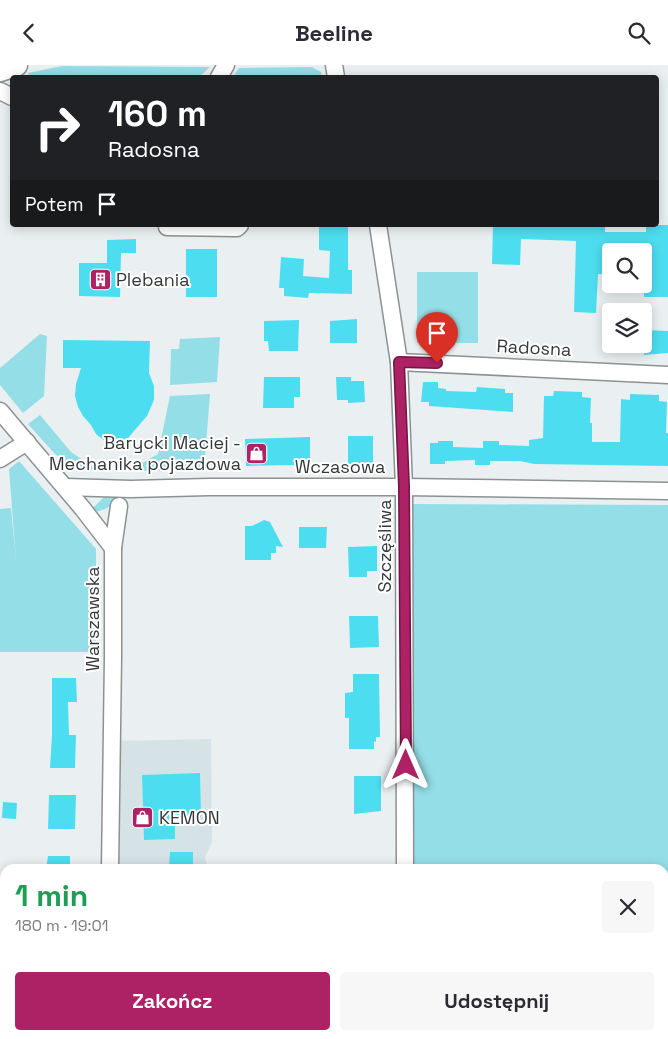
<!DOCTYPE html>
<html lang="pl">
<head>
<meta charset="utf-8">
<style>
  :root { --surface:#fff; --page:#f7f7f7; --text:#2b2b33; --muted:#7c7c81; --accent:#ac2264 }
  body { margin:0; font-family:"Space Grotesk",sans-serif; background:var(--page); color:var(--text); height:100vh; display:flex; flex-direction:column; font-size:19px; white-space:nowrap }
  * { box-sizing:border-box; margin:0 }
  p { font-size:16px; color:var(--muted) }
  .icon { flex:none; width:28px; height:28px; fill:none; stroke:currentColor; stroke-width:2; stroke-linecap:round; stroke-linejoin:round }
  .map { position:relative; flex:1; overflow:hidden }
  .side { position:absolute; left:0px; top:799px; width:669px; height:176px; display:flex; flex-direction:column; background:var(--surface); border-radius:15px 15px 0 0; box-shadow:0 2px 12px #0003 }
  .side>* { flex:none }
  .banner { position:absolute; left:10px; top:10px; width:649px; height:152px; border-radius:5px; box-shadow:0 2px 12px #0003; background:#202124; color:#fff; overflow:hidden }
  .buttons { position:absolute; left:602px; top:178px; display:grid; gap:10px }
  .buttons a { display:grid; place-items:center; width:50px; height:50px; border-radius:5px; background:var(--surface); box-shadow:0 2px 12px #0003; font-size:25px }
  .pin { position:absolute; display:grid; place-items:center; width:42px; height:42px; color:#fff; margin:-51px -21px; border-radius:50% 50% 50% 0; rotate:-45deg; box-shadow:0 0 5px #0007 }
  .pin .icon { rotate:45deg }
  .me { position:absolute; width:55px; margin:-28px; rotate:0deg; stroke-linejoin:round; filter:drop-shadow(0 0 4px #0008) }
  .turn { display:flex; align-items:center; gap:18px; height:105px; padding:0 15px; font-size:22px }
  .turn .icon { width:65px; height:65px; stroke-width:2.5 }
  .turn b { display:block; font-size:35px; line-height:42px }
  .then { display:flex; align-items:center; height:48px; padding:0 15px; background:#0003; gap:10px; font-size:19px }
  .round { display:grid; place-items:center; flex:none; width:52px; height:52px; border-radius:5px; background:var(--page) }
  .overview { display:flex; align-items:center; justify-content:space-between; height:85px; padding:0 15px }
  h1 { font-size:30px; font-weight:800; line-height:38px; color:#1e9e55 }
  .button { display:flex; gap:10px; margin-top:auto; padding:10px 15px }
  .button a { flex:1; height:58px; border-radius:5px; background:var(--accent); color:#fff; font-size:20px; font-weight:800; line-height:58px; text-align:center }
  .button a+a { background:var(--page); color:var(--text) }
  header { display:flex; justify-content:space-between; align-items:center; height:65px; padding:0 15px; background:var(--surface); font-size:22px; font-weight:800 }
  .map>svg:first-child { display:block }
  .built { fill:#d5e3e6 }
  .green { fill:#94dee8 }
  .building { fill:#4cdef0 }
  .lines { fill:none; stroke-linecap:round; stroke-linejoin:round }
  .street-casing { stroke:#8c9292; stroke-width:19 }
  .secondary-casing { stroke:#8c9292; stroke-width:25 }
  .street { stroke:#fff; stroke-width:16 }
  .secondary { stroke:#fff; stroke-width:22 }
  .route-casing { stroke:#701641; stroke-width:12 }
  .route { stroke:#ac2264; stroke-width:9 }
  .labels { text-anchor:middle; stroke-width:4; stroke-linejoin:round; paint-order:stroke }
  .poi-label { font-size:18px; fill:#353738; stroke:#fff; text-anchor:start }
  .street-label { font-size:18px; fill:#353738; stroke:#fff }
</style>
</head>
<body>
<header><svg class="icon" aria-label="back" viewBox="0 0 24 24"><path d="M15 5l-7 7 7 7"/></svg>Beeline<svg class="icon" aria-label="search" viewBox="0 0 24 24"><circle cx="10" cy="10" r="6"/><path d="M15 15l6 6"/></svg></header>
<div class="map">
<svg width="668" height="974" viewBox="0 0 668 974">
  <rect width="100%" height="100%" fill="#eaf0f1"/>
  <path class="built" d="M211 674 212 777 205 793 208 804H115L117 676Z"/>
  <g class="green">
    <path d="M62 1 210 2 199 12H30L28 8Z"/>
    <path d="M312 2 321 7 322 12H233L239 3Z"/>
    <rect x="417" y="207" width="61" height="71"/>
    <path d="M40 269 47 271 44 331 23 348 0 320V303Z"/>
    <path d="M220 272 217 317 170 320 171 284H179L180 274Z"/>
    <path d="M210 329 204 405 128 406 158 389 170 331Z"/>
    <path d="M40 350 71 387 98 405 75 403 55 389 28 359Z"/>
    <path d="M19 396 96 484V587H0V444L11 443 16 496 9 404Z"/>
    <path d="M116 428 119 433C113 441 105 445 95 447L93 443 105 431Z"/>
    <path d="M413 439 668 440V959L664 958V804H412Z"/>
    <path d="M115 970H208L250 973 115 974Z"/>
  </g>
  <g class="building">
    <path d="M319 160H346L348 162V205H352V229L309 228 308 233 284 231V223H279L281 192 304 194 303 211 329 213 330 186 319 185Z"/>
    <path d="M493 160H605V167H646V160H668V232H644L645 185 605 184 604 209H598L596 248 574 247 576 176 521 174 520 200 492 199Z"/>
    <path d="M136 174V188H121L120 232 79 231V198H107V175Z"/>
    <rect x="186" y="184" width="31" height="48"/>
    <path d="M357 254V278H330V256Z"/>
    <path d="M299 255 298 286H269L268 276H264V256Z"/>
    <path d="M644 265 668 266V288L644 290Z"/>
    <path d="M63 275 150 276 149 308 154 321V335L147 351 128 373 118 377 105 376 96 369 91 360 83 351 78 342 75 331 76 319 81 303H63Z"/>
    <path d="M264 312H300V332H294V343H263Z"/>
    <path d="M336 312H351V316H364L365 337 348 338V335H337Z"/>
    <path d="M423 317H438V323L446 324V326L476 327 477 322 505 324V328H513V347L429 341V337H421Z"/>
    <path d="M554 326 582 327V332L591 333 590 358H592V377H620L621 334 630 335V329L659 330V336L667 337 666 368H668V401L534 399 520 396H490V400H475V395L445 396V399H430V378H438V376H453V382L483 383V376H499V380L529 381V375L543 373 544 331H553Z"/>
    <path d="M348 371H373V400L348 399Z"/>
    <path d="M310 372V396H303V398L294 399 295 400 246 401 245 374Z"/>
    <path d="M264 455 270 457 283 482 276 481V488H271V495H245V461H252Z"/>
    <path d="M299 462H327L326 483H299Z"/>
    <path d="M377 481V506H367V512H349L348 482Z"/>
    <path d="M349 551H378L379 582 350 583Z"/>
    <path d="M353 609H379L380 672H376V677L374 676V684H349V653H345V628L353 627Z"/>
    <path d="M52 613H76L77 637H68L69 670H76L75 703H50L52 670Z"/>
    <path d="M200 708 201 753H175V774L144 775 142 710Z"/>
    <path d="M354 711H381V746L354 749Z"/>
    <path d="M49 730H76L75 764H48Z"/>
    <path d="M3 737 17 738 16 754 2 753Z"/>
    <path d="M170 787H193V804H169Z"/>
    <path d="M48 791H70V804H46Z"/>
  </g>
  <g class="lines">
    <defs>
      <g id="street">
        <path d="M334 0 336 12"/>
        <path d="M219 12 226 0"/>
        <path d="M0 26 12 32"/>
        <path d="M167 160V162L237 163 240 160"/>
        <path d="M378 160 399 297 404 422 405 804"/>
        <path d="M399 297 668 310"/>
        <path d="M0 346 83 444 113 483"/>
        <path d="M0 394 27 377"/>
        <path d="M65 422 131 424 209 422H404L668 426"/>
        <path d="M110 804 113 592V483L119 441"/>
        <path d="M456 970 574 974"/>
        <path d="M106 974 107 970"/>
        <path d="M397 974 398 970"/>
      </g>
      <path id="secondary" d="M0 5 16 0"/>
    </defs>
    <use href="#street" class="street-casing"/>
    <use href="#secondary" class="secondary-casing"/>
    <use href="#street" class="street"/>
    <use href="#secondary" class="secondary"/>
  </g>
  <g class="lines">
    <defs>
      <path id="route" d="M406 700 404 422 399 297 437 298"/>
    </defs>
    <use href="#route" class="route-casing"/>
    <use href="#route" class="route"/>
  </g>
  <defs>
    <symbol id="building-square" viewBox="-11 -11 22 22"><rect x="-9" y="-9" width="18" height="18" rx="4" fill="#ac2264" stroke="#fff"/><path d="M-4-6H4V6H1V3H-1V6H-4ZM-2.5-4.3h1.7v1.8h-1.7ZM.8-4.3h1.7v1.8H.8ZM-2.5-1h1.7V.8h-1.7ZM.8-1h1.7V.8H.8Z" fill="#fff"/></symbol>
    <symbol id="shop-square" viewBox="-11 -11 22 22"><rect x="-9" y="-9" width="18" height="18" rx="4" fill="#ac2264" stroke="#fff"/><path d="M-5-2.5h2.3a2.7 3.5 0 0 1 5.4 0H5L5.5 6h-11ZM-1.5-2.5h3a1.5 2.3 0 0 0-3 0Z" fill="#fff"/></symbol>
  </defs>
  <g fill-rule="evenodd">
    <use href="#building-square" x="88" y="202" width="25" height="25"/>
    <use href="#shop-square" x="244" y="376" width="25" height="25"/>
    <use href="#shop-square" x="130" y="740" width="25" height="25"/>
  </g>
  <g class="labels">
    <g class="poi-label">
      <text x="116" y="221">Plebania</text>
      <text x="241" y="384" text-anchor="end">Barycki Maciej -<tspan x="241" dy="21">Mechanika pojazdowa</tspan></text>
      <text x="159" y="759">KEMON</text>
    </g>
    <g class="street-label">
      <text transform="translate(534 283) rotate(3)" y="6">Radosna</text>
      <text x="340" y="408">Wczasowa</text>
      <text transform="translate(385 481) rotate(-90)" y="6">Szczęśliwa</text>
      <text transform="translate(93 554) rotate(-90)" y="6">Warszawska</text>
    </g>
  </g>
</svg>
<div class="buttons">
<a><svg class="icon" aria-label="search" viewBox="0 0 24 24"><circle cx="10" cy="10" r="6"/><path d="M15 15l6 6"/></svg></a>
<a><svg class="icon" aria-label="layers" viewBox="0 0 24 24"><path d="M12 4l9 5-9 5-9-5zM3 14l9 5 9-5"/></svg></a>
</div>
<div class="pin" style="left:437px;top:298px;background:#d93025"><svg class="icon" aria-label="arrive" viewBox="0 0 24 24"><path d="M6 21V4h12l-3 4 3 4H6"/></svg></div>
<svg class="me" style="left:406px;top:700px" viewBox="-20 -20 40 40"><path d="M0-17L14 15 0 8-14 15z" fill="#ac2264" stroke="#fff" stroke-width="4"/></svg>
<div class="banner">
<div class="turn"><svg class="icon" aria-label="right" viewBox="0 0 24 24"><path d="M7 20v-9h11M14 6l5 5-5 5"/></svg><div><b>160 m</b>Radosna</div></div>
<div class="then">Potem<svg class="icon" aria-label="arrive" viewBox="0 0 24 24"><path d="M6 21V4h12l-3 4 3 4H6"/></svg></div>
</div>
<section class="side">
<div class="overview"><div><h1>1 min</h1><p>180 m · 19:01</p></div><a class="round"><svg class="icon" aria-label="close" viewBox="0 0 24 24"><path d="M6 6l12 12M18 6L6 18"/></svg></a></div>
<div class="button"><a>Zakończ</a><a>Udostępnij</a></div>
</section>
</div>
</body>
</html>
